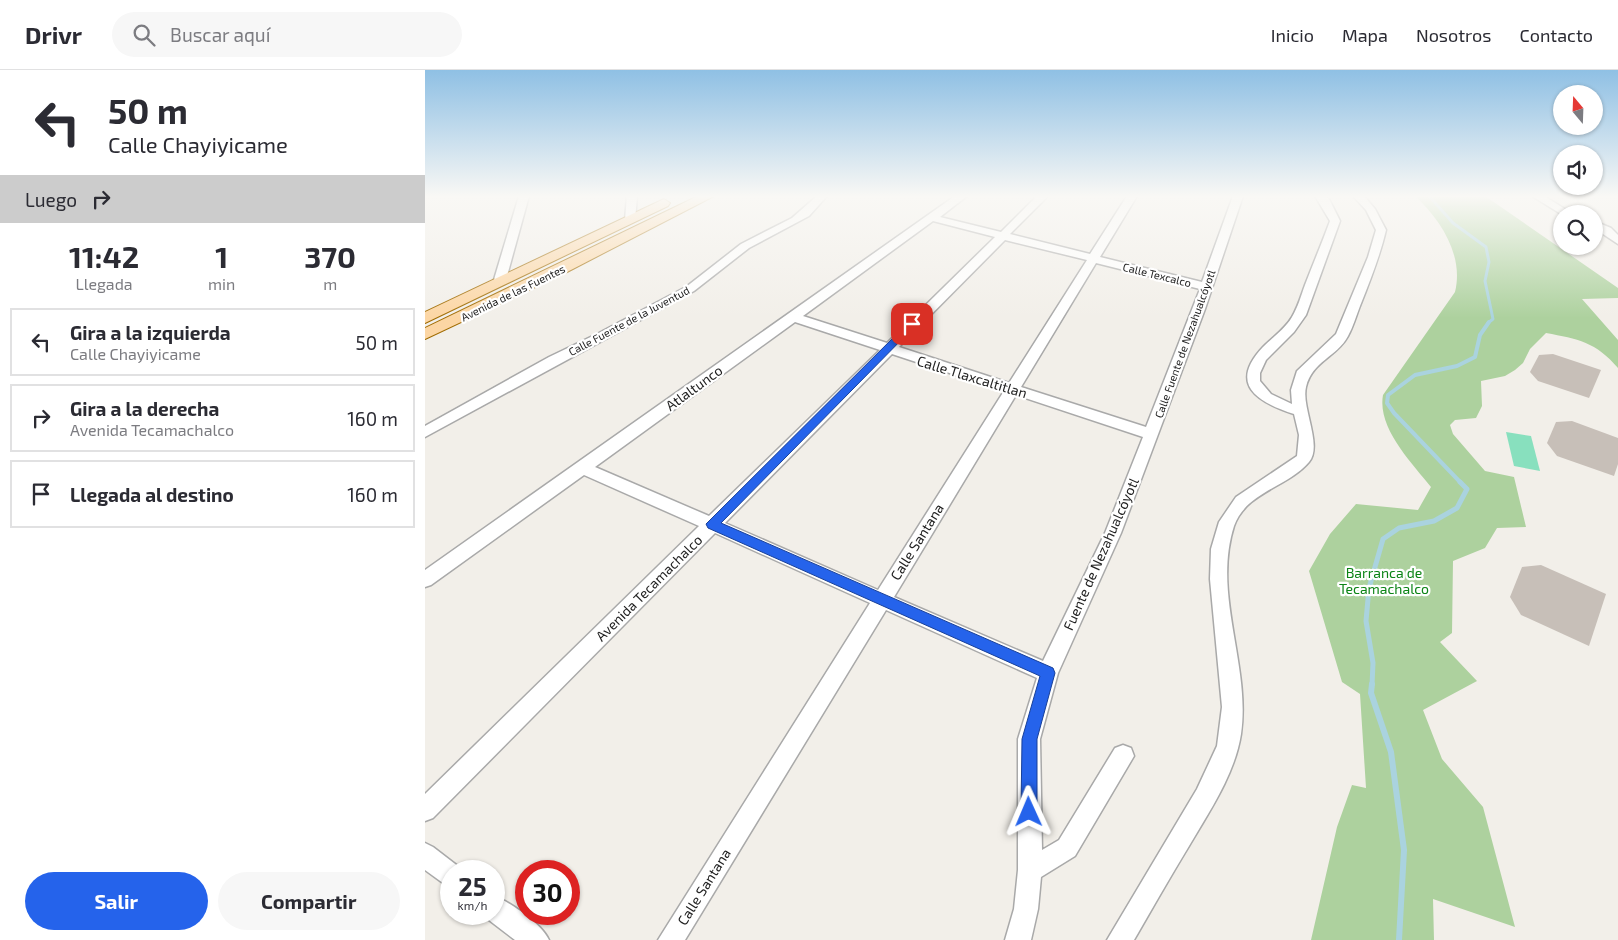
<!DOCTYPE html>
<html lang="es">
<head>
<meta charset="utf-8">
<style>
  :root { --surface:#fff; --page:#f7f7f7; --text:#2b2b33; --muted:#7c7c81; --line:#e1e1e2; --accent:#2563eb }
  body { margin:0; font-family:"Exo 2",sans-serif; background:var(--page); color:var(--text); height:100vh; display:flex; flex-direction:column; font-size:19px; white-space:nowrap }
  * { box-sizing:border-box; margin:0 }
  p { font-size:16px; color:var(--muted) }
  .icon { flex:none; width:28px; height:28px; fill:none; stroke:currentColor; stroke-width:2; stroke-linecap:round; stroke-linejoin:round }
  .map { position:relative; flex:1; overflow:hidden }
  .details { display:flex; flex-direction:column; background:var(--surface); width:425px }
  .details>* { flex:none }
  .hud { background:#fff; color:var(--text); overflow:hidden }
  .needle { width:32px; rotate:341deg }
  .fabs { position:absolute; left:1128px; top:15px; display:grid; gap:10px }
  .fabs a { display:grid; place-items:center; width:50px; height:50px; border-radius:50%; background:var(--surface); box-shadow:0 1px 4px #0004; font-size:25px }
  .speed { position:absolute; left:15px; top:790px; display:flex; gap:10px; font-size:25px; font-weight:700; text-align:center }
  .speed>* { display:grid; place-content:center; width:65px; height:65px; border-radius:50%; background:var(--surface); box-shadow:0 1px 4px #0004; line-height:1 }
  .speed small { font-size:12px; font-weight:400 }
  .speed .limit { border:8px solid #d22; background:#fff; color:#111 }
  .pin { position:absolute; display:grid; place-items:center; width:42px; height:42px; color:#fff; margin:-21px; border-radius:10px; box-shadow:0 2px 8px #0006 }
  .me { position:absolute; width:55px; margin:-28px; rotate:359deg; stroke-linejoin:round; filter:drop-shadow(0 0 4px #0008) }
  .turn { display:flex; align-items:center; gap:18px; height:105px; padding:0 25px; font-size:22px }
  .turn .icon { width:65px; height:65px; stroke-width:2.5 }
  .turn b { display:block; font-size:35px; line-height:42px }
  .then { display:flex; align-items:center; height:48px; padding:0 25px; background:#0003; gap:10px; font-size:19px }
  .eta { display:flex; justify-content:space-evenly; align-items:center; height:85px; text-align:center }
  .eta b { font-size:30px; font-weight:700; line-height:35px }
  .action { display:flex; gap:10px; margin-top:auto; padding:10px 25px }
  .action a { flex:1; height:58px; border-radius:30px; background:var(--accent); color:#fff; font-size:20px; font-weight:700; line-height:58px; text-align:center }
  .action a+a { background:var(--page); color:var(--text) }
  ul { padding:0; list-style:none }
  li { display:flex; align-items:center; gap:15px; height:68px; margin:0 10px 8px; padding:0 15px; border:2px solid var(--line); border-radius:0px }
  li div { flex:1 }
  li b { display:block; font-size:19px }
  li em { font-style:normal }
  header { display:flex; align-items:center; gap:30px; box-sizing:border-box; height:70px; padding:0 25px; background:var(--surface); border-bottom:1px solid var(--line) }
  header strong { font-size:24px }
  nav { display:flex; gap:28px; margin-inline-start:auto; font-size:18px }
  .search { width:350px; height:45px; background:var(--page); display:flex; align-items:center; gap:12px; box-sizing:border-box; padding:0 18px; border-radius:28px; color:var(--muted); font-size:19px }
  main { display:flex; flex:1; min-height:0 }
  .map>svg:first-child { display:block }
  .forest { fill:#add19e }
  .pitch { fill:#88e0be }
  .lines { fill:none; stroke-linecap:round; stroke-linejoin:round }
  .stream-far3 { stroke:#aad3df; stroke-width:3 }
  .stream-far2 { stroke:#aad3df; stroke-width:4 }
  .stream-far1 { stroke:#aad3df; stroke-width:5 }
  .stream { stroke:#aad3df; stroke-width:6 }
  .building { fill:#c7bfb8 }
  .minor-casing { stroke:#a9a9a9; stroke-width:3 }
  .major-casing { stroke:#a06b00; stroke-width:2 }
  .minor { fill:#fff; fill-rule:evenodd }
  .major { fill:#fcd6a4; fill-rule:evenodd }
  .route { fill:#2563eb; stroke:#184099 }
  .labels { text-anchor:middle; stroke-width:4.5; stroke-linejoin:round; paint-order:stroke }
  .far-street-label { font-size:11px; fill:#222; stroke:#fff }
  .street-label { font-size:14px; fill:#222; stroke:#fff }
  .park-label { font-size:14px; fill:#0c8416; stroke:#fff }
</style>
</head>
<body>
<header>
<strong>Drivr</strong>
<div class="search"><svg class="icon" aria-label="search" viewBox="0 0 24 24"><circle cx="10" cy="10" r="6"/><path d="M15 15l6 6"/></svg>Buscar aquí</div>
<nav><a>Inicio</a><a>Mapa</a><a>Nosotros</a><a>Contacto</a></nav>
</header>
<main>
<section class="details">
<div class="hud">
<div class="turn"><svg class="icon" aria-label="left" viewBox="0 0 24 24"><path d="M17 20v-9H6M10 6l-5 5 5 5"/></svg><div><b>50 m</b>Calle Chayiyicame</div></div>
<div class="then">Luego<svg class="icon" aria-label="right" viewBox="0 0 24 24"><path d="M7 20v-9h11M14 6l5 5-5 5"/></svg></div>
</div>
<div class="eta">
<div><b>11:42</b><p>Llegada</p></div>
<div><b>1</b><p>min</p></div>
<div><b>370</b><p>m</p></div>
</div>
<ul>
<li><svg class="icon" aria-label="left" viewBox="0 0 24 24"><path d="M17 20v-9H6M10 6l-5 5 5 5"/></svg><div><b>Gira a la izquierda</b><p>Calle Chayiyicame</p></div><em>50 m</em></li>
<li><svg class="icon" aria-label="right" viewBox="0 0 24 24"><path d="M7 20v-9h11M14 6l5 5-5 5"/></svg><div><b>Gira a la derecha</b><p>Avenida Tecamachalco</p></div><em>160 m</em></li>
<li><svg class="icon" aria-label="arrive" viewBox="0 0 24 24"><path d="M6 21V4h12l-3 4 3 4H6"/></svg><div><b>Llegada al destino</b></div><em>160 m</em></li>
</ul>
<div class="action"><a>Salir</a><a>Compartir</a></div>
</section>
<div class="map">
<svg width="1193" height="870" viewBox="0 0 1193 870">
  <rect width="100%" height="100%" fill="#f2efe9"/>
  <path class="forest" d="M990 126H1060L1193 218V228L1157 229 1193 270V298C1171 272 1153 269 1121 263L1105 279 1098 293 1090 300 1080 306 1056 311 1057 336 1051 348 1030 350 1025 355 1028 364 1060 401 1089 407 1101 457 1072 458 1060 478 1028 491 1027 563 1015 572 1052 611 998 640 1017 689 1058 737 1090 857 1008 829 1009 870H886L912 757 927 715 941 718 935 624 917 612 884 501 905 464 931 434 993 440 1006 417C987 393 952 358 958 325L1030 222C1039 186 1016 150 990 126Z"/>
  <path class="pitch" d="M1081 362 1106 366 1115 401 1089 396Z"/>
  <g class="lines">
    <path class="stream-far3" d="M1004 126 1028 153 1061 177 1064 192 1060 211 1068 249 1063 253"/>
    <path class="stream-far2" d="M1036 413 969 343 962 333 963 325 990 305 1032 296 1050 287 1055 265 1064 252"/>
    <path class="stream-far1" d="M947 615 948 593 941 551 944 518 958 469 974 458 1009 451 1032 438 1042 419 1035 412"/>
    <path class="stream" d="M947 614 946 623 966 682 979 780 974 870"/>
  </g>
  <g class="building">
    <path d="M1128 284 1176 300 1164 328 1113 311 1105 302 1114 285Z"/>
    <path d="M1147 351 1193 368V394L1189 406 1132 386 1122 373 1131 352Z"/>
    <path d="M1116 495 1181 524 1164 576 1096 545 1085 527 1097 497Z"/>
  </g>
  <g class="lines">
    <defs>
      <g id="minor">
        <path d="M94 126H104L80 213 74 216 68 213Z"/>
        <path d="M202 126H212L210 150 205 153 200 150Z"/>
        <path d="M392 126H402L384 146 324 178 269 221 0 367V356L124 287 174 263 261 217 316 174 367 148Z"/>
        <path d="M530 126H542L515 147 576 162 612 126H623L585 164 665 184 702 126H712L675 187 777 212 808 126H818L780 239 696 463 633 603 615 669 617 780 634 770 690 678 698 675 706 678 709 686 650 786 616 807 613 839 606 870H580L589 839 593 800V669L612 608 461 540 260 870H233L445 533 290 463 8 748 0 751V724L274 456 159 405 6 515 0 517V500ZM508 151 570 167 462 273 378 246ZM580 170 662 190 584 313 474 277ZM671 193 775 219 721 357 596 317ZM370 252 455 280 284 446 170 397ZM467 284 579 321 453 520 300 453ZM591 325 718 367 680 463 618 591 469 527Z"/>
        <path d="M890 126H901L904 129 915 151 881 245 869 262 841 290 835 303V311L846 324 867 334 866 320 872 301 911 264 943 187 951 160 941 140 928 126H939L950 139 961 160C955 186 945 211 935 236 931 246 928 257 923 266 912 287 887 291 881 317 876 337 898 376 884 392 863 417 821 422 809 456 787 525 826 595 816 664 810 704 784 742 764 776 745 807 727 839 709 870H682L772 719 792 676 797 637 785 509 786 479 794 452 811 427 872 386 874 365 869 344C832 332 803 314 838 277 848 267 860 259 867 247 873 237 876 226 880 215 888 194 897 173 905 151Z"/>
        <path d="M1107 126H1119L1148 144H1136Z"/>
        <path d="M1169 151 1186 158 1193 165V174L1169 158Z"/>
        <path d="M0 773 8 777 34 797 36 801H26V817L18 813 0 800Z"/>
        <path d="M69 826C85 832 117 854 124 870H90L60 847 59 844H69Z"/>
      </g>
      <g id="major">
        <path d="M273 126H289L142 202 0 269V258Z"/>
        <path d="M239 129 245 133 243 136 0 253V242Z"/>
      </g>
    </defs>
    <use href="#minor" class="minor-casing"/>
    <use href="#major" class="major-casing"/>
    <use href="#minor" class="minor"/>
    <use href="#major" class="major"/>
  </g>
  <linearGradient id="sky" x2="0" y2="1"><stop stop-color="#8fc0e4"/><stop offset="0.51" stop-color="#f9f8f5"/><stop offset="1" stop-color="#f9f8f5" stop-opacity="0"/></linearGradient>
  <rect width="1193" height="248" fill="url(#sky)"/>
  <path class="route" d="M484 252 492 254 296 453 628 598 630 603 612 669V742L610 747 604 749 598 747 596 742 597 669 615 606 283 458 281 454Z"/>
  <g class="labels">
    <g class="far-street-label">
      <text transform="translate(732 205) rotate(14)" y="4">Calle Texcalco</text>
      <text transform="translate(88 223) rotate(-26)" y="4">Avenida de las Fuentes</text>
      <text transform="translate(204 251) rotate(-28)" y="4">Calle Fuente de la Juventud</text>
      <text transform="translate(760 274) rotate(-70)" y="4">Calle Fuente de Nezahualcóyotl</text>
    </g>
    <g class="street-label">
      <text transform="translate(547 307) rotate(17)" y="5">Calle Tlaxcaltitlan</text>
      <text transform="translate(269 318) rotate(-36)" y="5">Atlaltunco</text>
      <text transform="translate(492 472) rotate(-58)" y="5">Calle Santana</text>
      <text transform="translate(676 484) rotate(-66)" y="5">Fuente de Nezahualcóyotl</text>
      <text transform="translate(224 518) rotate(-45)" y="5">Avenida Tecamachalco</text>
      <text transform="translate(279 817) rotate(-58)" y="5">Calle Santana</text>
    </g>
    <g class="park-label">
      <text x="959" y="508">Barranca de<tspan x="959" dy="16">Tecamachalco</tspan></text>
    </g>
  </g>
</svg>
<div class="fabs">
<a><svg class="needle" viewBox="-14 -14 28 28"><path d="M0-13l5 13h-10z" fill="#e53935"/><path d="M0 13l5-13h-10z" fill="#7c7c81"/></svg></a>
<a><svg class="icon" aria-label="sound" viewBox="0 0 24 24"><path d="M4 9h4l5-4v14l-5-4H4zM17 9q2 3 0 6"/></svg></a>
<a><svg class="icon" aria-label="search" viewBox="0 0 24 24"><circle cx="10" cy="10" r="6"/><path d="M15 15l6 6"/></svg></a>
</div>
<div class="speed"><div>25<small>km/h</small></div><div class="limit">30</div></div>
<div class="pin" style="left:487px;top:254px;background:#d93025"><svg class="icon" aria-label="arrive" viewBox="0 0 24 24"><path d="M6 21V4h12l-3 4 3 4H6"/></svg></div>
<svg class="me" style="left:604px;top:742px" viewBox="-20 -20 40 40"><path d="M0-17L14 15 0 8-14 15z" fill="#2563eb" stroke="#fff" stroke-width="4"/></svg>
</div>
</main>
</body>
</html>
